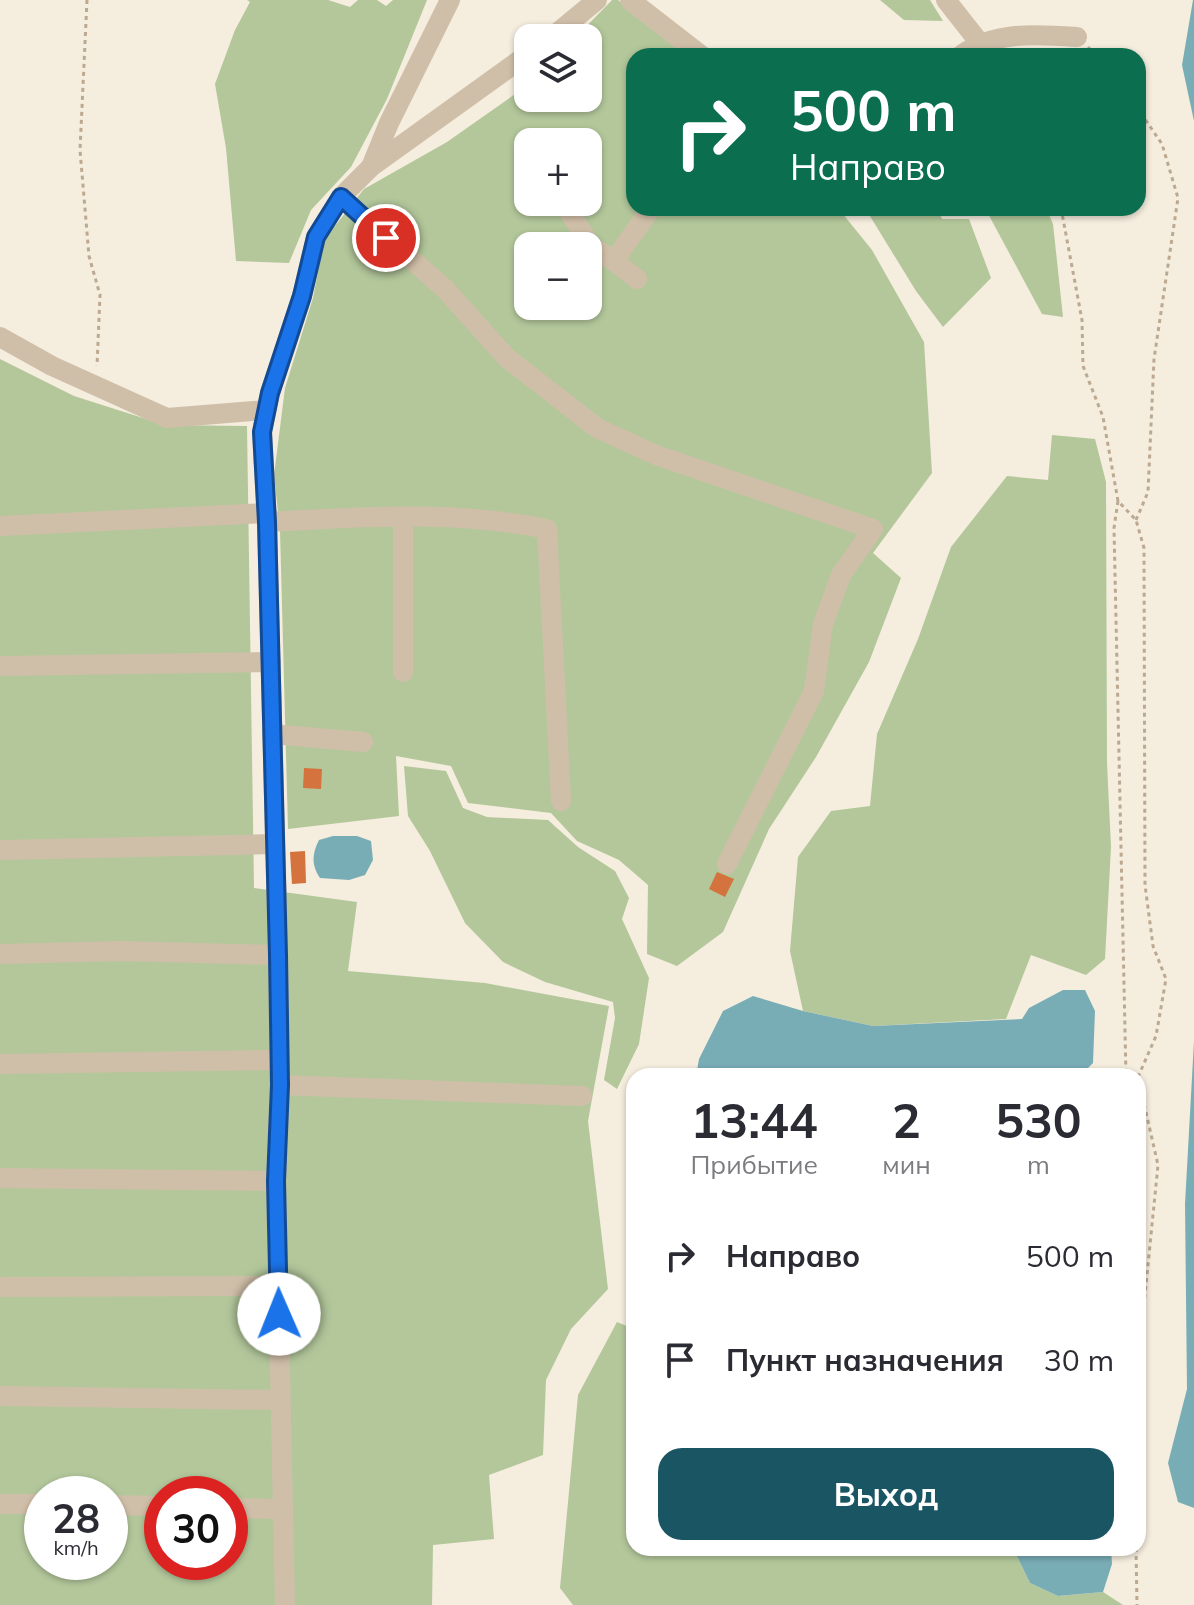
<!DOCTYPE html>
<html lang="ru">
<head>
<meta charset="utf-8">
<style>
  :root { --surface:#fff; --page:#f2f2f3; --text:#2b2b33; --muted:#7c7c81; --accent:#195563 }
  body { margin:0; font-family:Mulish,sans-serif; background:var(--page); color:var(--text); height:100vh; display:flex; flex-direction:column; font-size:30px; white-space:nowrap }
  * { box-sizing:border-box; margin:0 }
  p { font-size:26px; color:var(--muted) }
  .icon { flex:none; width:44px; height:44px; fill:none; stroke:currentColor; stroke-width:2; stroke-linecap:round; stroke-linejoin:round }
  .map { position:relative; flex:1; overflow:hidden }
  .panel { position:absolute; left:626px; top:1068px; width:520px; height:488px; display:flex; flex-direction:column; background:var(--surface); border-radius:24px; box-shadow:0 2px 6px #0004 }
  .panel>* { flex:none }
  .hud { position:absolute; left:626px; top:48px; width:520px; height:168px; border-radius:24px; box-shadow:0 2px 6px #0004; background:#0b6e4f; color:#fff; overflow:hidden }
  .tools { position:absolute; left:514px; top:24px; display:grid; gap:16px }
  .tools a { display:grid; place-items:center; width:88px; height:88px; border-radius:16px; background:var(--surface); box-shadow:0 2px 6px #0004; font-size:40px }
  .speed { position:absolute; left:24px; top:1476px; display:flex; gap:16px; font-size:40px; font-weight:700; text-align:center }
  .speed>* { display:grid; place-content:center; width:104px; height:104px; border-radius:50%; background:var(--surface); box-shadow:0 2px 6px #0004; line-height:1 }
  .speed small { font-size:20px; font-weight:400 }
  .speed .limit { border:12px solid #d22; background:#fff; color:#111 }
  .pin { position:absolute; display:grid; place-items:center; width:68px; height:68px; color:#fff; margin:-34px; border:4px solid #fff; border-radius:50%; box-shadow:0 2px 8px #0007 }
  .me { position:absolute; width:88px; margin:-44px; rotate:359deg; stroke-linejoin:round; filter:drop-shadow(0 0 6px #0008) }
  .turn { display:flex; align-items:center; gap:28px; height:168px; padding:0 32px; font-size:36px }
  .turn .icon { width:104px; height:104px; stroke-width:2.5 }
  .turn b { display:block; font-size:56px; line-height:68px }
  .eta { display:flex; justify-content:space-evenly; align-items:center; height:136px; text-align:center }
  .eta b { font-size:48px; font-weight:700; line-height:56px }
  .button { display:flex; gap:16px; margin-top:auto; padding:16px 32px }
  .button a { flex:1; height:92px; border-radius:24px; background:var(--accent); color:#fff; font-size:32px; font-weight:700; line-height:92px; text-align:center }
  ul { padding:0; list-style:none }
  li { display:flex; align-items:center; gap:24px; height:104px; padding:0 32px }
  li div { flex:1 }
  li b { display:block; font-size:30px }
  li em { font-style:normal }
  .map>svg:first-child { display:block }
  .green { fill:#b3c79b; fill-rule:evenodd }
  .water { fill:#79adb6 }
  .building { fill:#d4733d }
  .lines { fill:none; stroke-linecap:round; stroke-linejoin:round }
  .path { stroke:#bca992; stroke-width:3; stroke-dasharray:4 4; stroke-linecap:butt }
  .minor { stroke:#d0bfa8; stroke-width:20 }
  .route-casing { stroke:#114b97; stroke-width:20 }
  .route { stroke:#1a73e8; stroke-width:14 }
</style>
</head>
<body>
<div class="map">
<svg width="1194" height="1605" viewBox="0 0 1194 1605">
  <rect width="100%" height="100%" fill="#f5edde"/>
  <g class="green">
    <path d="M247 0H328L350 7 358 0H377L386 6 393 0H427L387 99 351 167 311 210 289 263 236 261 226 148 215 84 235 30 250 2Z"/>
    <path d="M612 0H618L687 56H634V208H838L872 250 924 342 932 473 873 553 901 578 869 662 816 757 769 829 723 932 677 966 647 954 648 885 619 860 577 841 551 813 468 803 451 766 396 756 399 816 288 829 280 531 274 475 285 388 313 298 324 240 364 189 447 142 528 85V98H588V38H575ZM528 142H588V202H528ZM528 246H588V306H528Z"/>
    <path d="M880 0H930L943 21 904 20Z"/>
    <path d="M865 208H937L942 219H969L991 278 943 327 916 291Z"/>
    <path d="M985 208H1046L1053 224 1063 317 1042 314Z"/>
    <path d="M0 359 74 396 165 425 247 426 254 888 357 902 348 971 485 983 609 1006 588 1121 608 1289 571 1329 546 1380 543 1455 489 1475 494 1539 433 1545 432 1605H0ZM42 1494H110V1562H42ZM162 1494H230V1562H162Z"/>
    <path d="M1052 435 1095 439 1106 482 1107 763 1111 847 1105 959 1086 975 1031 955 1006 1019 873 1026 803 1011 790 951 798 857 831 811 870 806 877 734 918 639 951 547 1007 476 1048 480Z"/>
    <path d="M404 766 446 771 463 808 487 817 548 820 578 847 615 871 629 898 622 919 649 978 639 1044 617 1089 604 1080 615 1018 613 1002 545 982 503 962 465 923 430 851 408 816Z"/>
    <path d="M617 1322 634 1329V1548H1013L1030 1583 1058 1596 1103 1592 1123 1605H573L560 1588 578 1395Z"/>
  </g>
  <g class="water">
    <path d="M1193 0H1194V121L1182 65Z"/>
    <path d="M333 836H357L371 841 373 860 365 875 349 880 320 878C311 865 312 854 319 840Z"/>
    <path d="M1063 990H1085L1095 1011 1093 1063 1085 1071 1087 1076H696L699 1059 723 1011 753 996 803 1011 873 1026 1022 1019 1029 1008Z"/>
    <path d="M1194 1041V1508L1178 1502 1168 1463 1187 1389 1185 1204Z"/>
    <path d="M1013 1548H1111L1112 1564 1103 1592 1058 1596 1030 1583Z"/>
  </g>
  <g class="building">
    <path d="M304 768 322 769 321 789 303 788Z"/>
    <path d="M305 851 306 883 292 884 290 852Z"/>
    <path d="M717 872 734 879 725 897 709 889Z"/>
  </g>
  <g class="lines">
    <g class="path">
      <path d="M87 0 80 150 89 256 100 295 97 366"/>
      <path d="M1088 47 1096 56"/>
      <path d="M1061 208 1082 320 1083 366 1103 417 1118 501 1136 520 1144 548 1145 885 1153 946 1166 979 1156 1036 1138 1077 1158 1165 1144 1305V1387L1138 1404"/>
      <path d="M1118 501 1114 528 1126 1076"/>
      <path d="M1136 520 1148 492 1154 359 1178 198 1162 144 1138 109"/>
      <path d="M1136 1548 1137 1605"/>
    </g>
    <g class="minor">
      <path d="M630 0 702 56"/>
      <path d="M946 0 979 42"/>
      <path d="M551 38 597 0"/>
      <path d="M960 56C993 31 1036 34 1077 37"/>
      <path d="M371 167 389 123 450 0"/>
      <path d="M341 197 445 289 507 358 597 428 656 455 873 529 841 575 823 624 814 691 727 864"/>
      <path d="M563 202 591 246 614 261"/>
      <path d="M637 279 614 261 651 208"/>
      <path d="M0 337 52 366 167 418 266 410"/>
      <path d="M267 522C360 517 455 510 547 529L561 801"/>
      <path d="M1 526 267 513"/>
      <path d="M0 666 271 662"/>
      <path d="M403 672V517"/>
      <path d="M272 734 363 742"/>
      <path d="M0 850 274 844"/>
      <path d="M0 954 121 951 278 955"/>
      <path d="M0 1064 280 1060"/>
      <path d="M280 1085 582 1096"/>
      <path d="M0 1178 276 1181"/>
      <path d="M0 1287 278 1286"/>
      <path d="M0 1396 281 1400"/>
      <path d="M0 1504H42"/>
      <path d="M110 1505 162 1506"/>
      <path d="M230 1508 283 1509"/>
      <path d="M285 1605 276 1181 280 1085 278 955 267 522 262 432 270 393 302 296 316 237 341 197 371 167 528 54"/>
    </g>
  </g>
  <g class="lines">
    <defs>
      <path id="route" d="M279 1314 276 1181 280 1085 278 955 267 522 262 432 270 393 302 296 316 237 341 197 386 238"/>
    </defs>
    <use href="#route" class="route-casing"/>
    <use href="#route" class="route"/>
  </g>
</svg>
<div class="tools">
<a><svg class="icon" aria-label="layers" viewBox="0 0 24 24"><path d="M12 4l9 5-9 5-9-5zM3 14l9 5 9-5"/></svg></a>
<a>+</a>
<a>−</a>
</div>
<div class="speed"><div>28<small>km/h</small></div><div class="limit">30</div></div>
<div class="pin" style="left:386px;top:238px;background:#d93025"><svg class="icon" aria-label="arrive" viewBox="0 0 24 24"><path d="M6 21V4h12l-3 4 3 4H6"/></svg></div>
<svg class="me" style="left:279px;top:1314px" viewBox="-20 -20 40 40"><circle r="19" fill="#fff"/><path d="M0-13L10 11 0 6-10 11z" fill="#1a73e8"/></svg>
<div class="hud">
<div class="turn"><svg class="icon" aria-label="right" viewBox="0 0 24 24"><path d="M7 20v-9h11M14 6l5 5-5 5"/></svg><div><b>500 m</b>Направо</div></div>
</div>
<section class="panel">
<div class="eta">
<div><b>13:44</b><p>Прибытие</p></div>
<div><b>2</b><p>мин</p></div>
<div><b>530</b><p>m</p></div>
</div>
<ul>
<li><svg class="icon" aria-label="right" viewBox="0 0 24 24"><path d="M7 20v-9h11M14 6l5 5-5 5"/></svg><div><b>Направо</b></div><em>500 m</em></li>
<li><svg class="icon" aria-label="arrive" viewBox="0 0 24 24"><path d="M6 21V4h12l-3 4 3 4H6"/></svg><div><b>Пункт назначения</b></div><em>30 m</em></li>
</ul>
<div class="button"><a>Выход</a></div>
</section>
</div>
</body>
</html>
